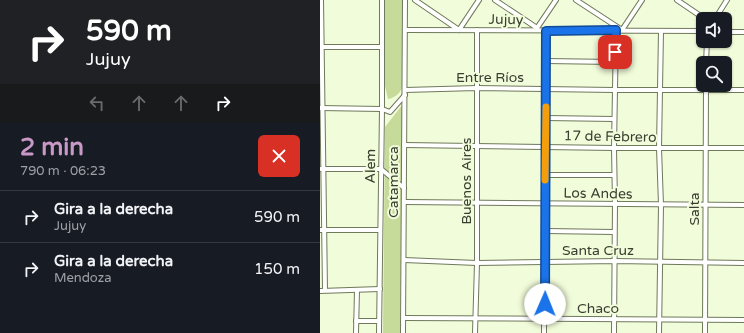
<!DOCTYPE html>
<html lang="es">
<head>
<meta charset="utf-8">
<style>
  :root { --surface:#171b24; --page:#20242c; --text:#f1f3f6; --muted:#9ea1a6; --line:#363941; --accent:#c899c6 }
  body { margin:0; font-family:"Varela Round",sans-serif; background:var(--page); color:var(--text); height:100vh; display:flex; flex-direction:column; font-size:15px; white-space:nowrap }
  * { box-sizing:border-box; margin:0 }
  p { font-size:13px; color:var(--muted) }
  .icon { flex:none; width:22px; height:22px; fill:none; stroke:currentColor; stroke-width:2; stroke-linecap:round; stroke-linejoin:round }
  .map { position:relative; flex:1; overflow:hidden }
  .side { display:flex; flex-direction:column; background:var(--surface); width:320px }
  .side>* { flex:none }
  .top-card { background:#202124; color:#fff; overflow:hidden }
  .buttons { position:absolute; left:376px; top:12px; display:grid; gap:8px }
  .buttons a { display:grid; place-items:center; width:36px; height:36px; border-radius:6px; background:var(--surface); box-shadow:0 1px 3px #0004; font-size:20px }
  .pin { position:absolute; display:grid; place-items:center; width:34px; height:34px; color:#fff; margin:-17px; border-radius:8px; box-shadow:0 2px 6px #0006 }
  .me { position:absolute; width:44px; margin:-22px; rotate:1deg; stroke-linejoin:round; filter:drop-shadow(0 0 3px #0008) }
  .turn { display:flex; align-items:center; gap:14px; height:84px; padding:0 20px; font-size:18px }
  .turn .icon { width:52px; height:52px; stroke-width:2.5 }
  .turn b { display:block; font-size:28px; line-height:34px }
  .lanes { display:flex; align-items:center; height:38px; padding:0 20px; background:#0003; justify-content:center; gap:20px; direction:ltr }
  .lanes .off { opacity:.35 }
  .round { display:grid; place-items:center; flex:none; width:42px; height:42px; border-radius:6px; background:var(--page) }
  .head { display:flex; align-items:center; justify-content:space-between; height:68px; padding:0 20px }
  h1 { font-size:24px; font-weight:800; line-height:30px; color:var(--accent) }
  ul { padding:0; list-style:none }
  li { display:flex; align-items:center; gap:12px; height:52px; padding:0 20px; border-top:1px solid var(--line) }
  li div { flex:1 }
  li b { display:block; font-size:15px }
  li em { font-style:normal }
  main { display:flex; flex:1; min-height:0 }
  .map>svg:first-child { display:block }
  .green { fill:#c6db99 }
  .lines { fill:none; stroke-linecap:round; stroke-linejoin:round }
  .minor-casing { stroke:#6f795b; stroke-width:6 }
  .minor { stroke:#fff; stroke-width:4 }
  .route-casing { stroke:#114b97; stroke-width:10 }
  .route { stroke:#1a73e8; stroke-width:7 }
  .slow { stroke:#f59e0b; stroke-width:7 }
  .labels { text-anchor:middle; stroke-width:4; stroke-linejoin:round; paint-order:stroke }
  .street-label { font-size:14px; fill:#393e30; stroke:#f1fcda }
</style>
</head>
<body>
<main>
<section class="side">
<div class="top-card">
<div class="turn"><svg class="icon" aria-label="right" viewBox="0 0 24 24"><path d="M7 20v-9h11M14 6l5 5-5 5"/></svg><div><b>590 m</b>Jujuy</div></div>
<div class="lanes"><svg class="icon off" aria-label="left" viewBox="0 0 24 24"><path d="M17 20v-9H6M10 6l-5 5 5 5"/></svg><svg class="icon off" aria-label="ahead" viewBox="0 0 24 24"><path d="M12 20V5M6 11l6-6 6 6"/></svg><svg class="icon off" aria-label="ahead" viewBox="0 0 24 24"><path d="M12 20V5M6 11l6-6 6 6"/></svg><svg class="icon" aria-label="right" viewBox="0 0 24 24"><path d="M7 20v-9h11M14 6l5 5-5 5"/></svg></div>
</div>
<div class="head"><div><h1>2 min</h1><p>790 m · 06:23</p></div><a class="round" style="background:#d93025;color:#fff"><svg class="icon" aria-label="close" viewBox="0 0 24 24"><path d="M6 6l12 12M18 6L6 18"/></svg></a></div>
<ul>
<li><svg class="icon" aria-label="right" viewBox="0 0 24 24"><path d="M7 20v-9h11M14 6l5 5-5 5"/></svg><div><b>Gira a la derecha</b><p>Jujuy</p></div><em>590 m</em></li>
<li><svg class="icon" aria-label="right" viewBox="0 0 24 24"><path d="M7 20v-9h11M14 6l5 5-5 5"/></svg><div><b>Gira a la derecha</b><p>Mendoza</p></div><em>150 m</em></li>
</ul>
</section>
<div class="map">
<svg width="424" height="333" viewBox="0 0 424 333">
  <rect width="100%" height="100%" fill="#f1fcda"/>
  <g class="green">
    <path d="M64 0H82L83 85C80 93 77 97 68 99L65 86Z"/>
    <path d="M83 104 80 333H63L65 127Z"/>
  </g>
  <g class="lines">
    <defs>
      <g id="minor">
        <path d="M1 0 5 290"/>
        <path d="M95 0 139 30 159 0"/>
        <path d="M175 0 217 28"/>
        <path d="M256 0 302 30 322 0"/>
        <path d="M357 0 385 19"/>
        <path d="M395 19 407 0"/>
        <path d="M85 30 383 31"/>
        <path d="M217 30V28L236 0"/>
        <path d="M405 32H424"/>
        <path d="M0 47H61"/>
        <path d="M226 61 294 62"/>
        <path d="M386 63 387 41"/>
        <path d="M85 90 157 88 294 90H424"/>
        <path d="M0 108 62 109 70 112 85 95"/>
        <path d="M226 118 294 119"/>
        <path d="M84 145 294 148H424"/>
        <path d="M0 169H61L84 188"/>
        <path d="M225 175H294"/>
        <path d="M85 202 424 205"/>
        <path d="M0 230H60"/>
        <path d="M226 231 294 232"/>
        <path d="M84 260 157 263 295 261 424 263"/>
        <path d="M0 291 60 289"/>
        <path d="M84 318 424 320"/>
        <path d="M36 321H59"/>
        <path d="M36 333 37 290"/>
        <path d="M59 333 62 109V0"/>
        <path d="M83 333 85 0"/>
        <path d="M155 333 157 263V30"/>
        <path d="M224 333 226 31"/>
        <path d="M294 333 295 203 294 148 296 30"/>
        <path d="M339 333 341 205 339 148 341 31"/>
        <path d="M385 333 386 85"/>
      </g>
    </defs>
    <use href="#minor" class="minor-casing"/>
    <use href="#minor" class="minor"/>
  </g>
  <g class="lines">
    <defs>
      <path id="route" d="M225 304 226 31 296 30 295 52"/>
    </defs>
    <use href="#route" class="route-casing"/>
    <use href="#route" class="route"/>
    <path class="slow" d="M225 180 226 107"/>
  </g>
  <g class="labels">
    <g class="street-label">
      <text transform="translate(186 19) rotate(1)" y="5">Jujuy</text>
      <text x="170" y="82">Entre Ríos</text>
      <text transform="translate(290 136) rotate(1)" y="5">17 de Febrero</text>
      <text transform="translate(50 166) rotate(-89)" y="5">Alem</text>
      <text transform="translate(146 181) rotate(-90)" y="5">Buenos Aires</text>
      <text transform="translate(73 182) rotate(-90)" y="5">Catamarca</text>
      <text transform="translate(278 193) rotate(1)" y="5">Los Andes</text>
      <text transform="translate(374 209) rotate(-90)" y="5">Salta</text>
      <text x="278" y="255">Santa Cruz</text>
      <text x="278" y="313">Chaco</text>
    </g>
  </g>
</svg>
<div class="buttons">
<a><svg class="icon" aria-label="sound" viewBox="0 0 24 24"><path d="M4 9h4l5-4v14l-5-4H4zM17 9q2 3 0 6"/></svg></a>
<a><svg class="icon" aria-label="search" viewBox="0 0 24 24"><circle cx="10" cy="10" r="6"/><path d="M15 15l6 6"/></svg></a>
</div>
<div class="pin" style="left:295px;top:52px;background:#d93025"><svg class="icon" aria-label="arrive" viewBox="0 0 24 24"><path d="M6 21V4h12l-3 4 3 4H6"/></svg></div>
<svg class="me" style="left:225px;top:304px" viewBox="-20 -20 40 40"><circle r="19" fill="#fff"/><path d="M0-13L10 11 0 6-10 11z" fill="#1a73e8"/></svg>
</div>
</main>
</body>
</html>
